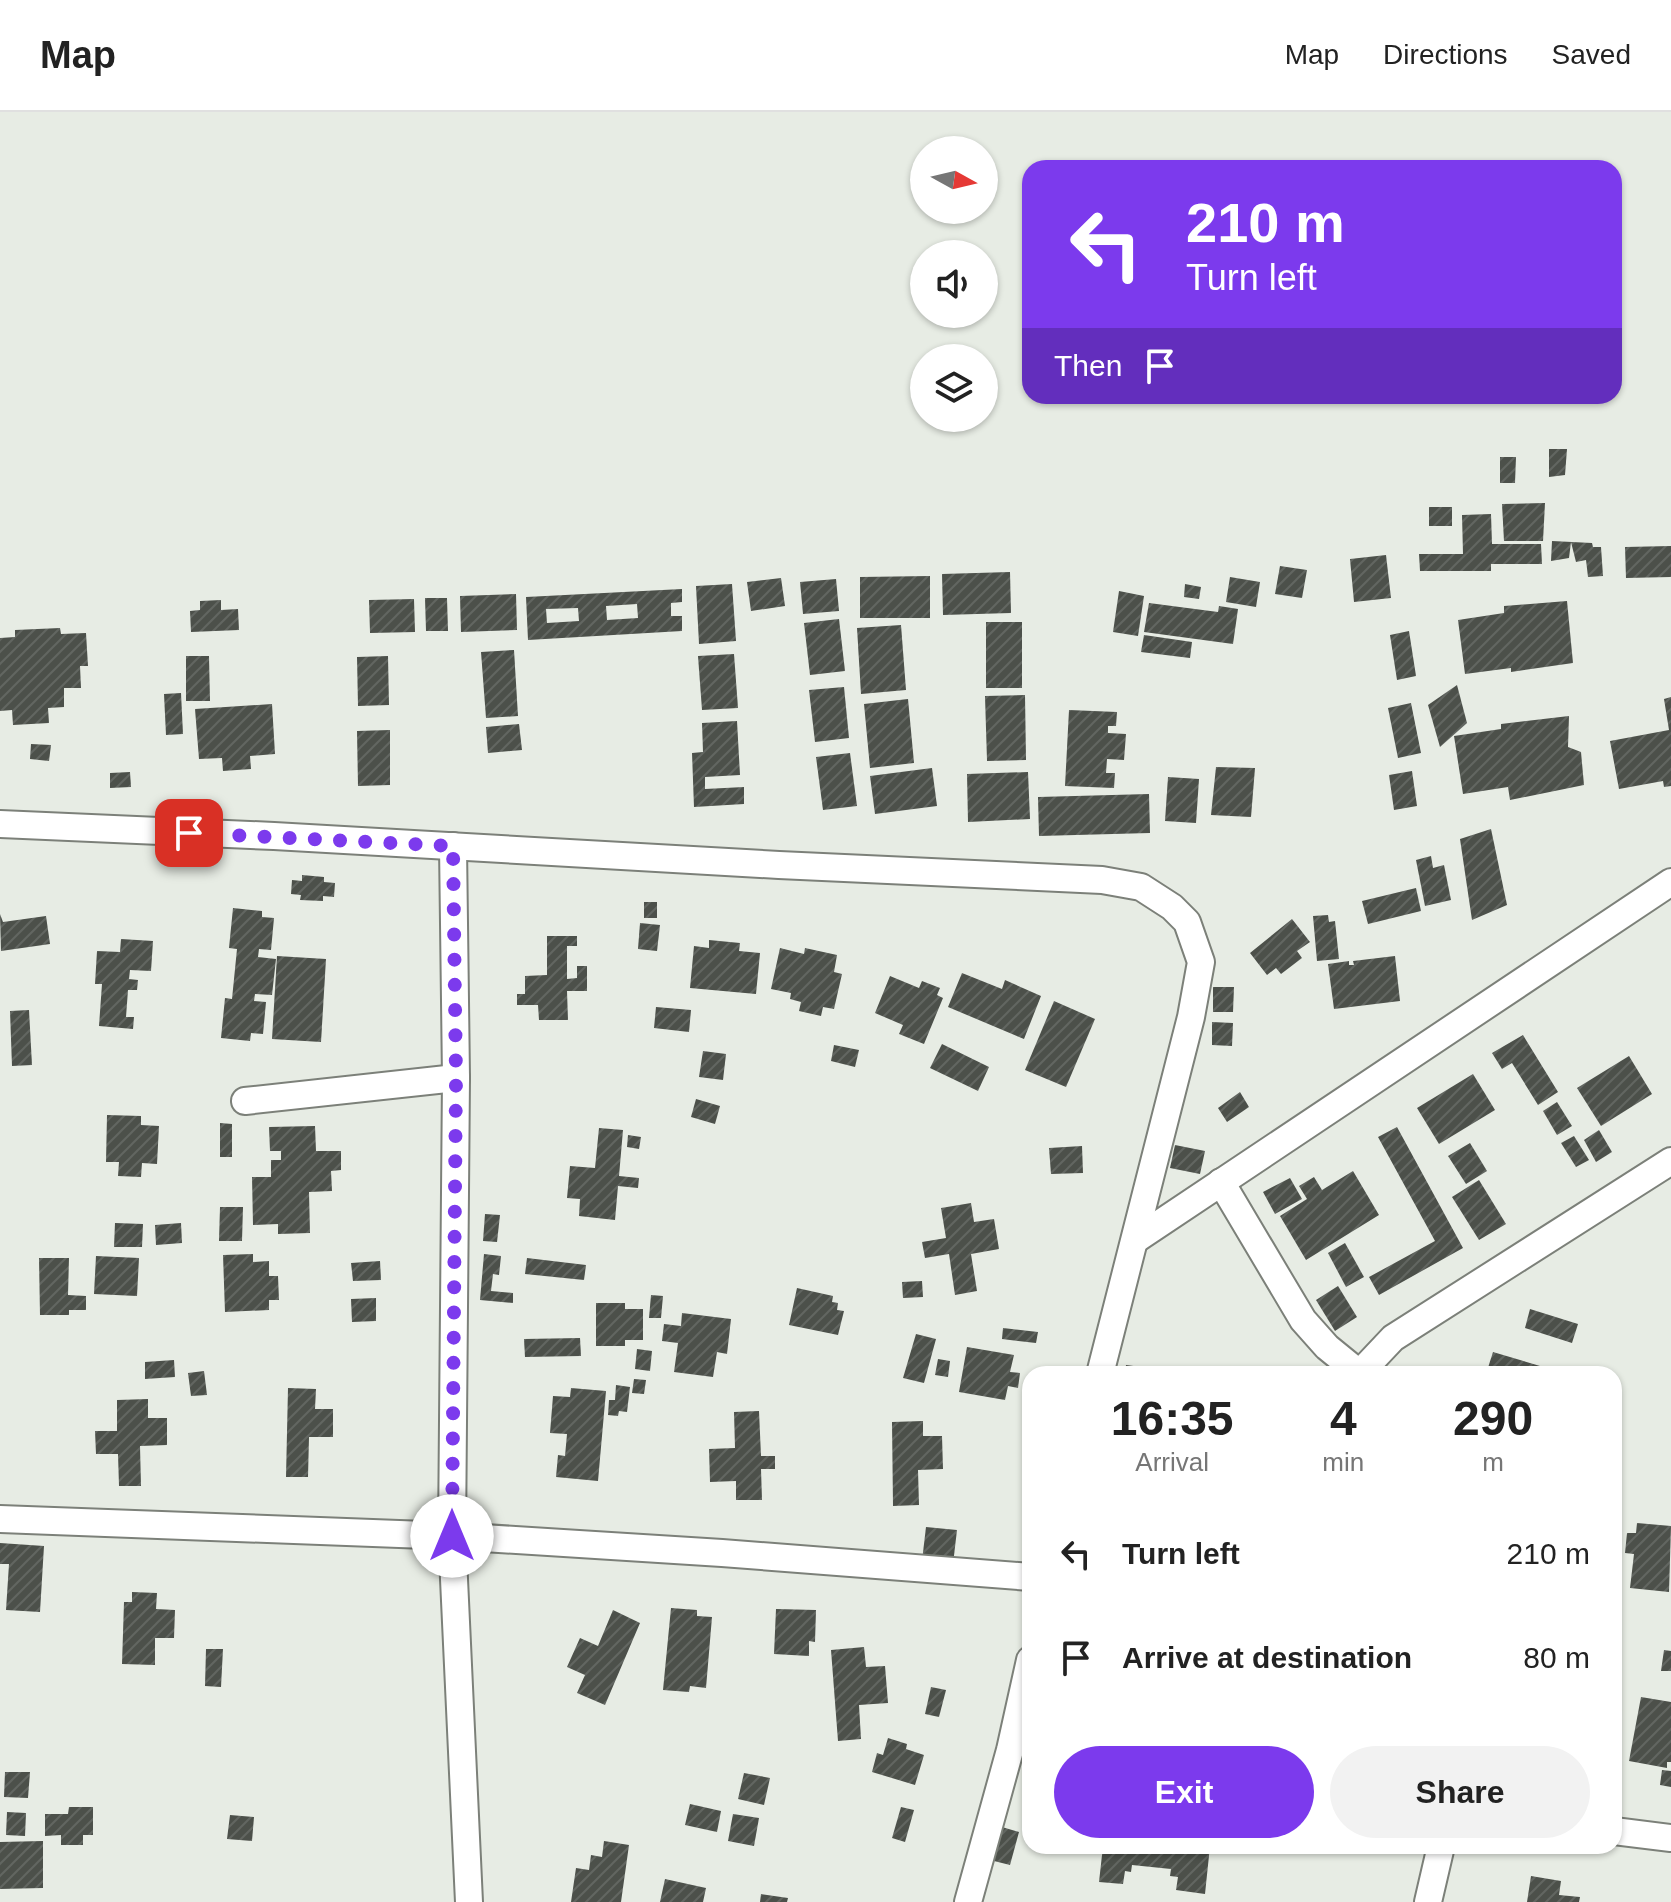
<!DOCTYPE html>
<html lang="en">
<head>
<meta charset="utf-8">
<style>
  :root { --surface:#fff; --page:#f2f2f2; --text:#222; --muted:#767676; --line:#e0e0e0; --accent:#7c3aed }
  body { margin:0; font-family:Arial,sans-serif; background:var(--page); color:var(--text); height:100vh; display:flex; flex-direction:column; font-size:30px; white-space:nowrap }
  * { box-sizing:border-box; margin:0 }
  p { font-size:26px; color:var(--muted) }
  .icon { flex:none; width:44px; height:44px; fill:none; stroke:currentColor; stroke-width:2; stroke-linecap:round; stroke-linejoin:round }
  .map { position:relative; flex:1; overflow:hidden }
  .sheet { position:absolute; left:1022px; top:1254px; width:600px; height:488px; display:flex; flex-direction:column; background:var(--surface); border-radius:24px; box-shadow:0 2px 6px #0004 }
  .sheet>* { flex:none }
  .hud { position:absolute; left:1022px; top:48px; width:600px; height:244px; border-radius:24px; box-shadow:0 2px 6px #0004; background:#7c3aed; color:#fff; overflow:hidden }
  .needle { width:52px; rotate:98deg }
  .buttons { position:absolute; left:910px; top:24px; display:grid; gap:16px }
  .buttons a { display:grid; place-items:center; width:88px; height:88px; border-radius:50%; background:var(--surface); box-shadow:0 2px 6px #0004; font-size:40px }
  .pin { position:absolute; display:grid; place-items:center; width:68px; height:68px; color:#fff; margin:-34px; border-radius:16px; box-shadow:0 4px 12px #0006 }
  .me { position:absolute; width:88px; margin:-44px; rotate:0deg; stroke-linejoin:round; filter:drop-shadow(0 0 6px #0008) }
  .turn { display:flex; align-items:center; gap:28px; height:168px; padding:0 32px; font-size:36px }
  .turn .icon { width:104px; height:104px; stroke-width:2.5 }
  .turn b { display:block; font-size:56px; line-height:68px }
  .then { display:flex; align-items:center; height:76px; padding:0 32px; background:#0003; gap:16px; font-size:30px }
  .eta { display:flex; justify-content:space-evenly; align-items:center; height:136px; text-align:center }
  .eta b { font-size:48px; font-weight:600; line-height:56px }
  .button { display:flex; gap:16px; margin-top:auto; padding:16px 32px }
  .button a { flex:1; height:92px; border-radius:48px; background:var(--accent); color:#fff; font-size:32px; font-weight:600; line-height:92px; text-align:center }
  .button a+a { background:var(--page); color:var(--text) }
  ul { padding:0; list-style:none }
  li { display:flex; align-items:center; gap:24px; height:104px; padding:0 32px }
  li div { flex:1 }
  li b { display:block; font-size:30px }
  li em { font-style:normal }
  header { display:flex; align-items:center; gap:48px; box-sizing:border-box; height:112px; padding:0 40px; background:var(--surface); border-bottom:2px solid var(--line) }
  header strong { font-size:38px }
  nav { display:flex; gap:44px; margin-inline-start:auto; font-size:28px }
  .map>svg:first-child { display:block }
  .building { fill:url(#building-hatch); fill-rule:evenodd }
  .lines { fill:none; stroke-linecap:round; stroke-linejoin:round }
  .minor-casing { stroke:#7c8079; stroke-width:30 }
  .minor { stroke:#fff; stroke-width:26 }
  .route { stroke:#7c3aed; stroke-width:14; stroke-dasharray:0 25.2 }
</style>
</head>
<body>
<header>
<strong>Map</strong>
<nav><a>Map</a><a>Directions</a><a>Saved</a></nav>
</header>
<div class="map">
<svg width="1671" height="1790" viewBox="0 0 1671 1790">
  <defs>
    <pattern id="building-hatch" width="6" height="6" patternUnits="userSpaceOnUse" patternTransform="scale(2)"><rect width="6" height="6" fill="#4c504a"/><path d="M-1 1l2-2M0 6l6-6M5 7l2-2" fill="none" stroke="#626661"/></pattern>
  </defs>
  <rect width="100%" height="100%" fill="#e7ece4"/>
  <g class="building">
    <path d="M1549 337H1567L1565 363 1549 365Z"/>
    <path d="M1500 345H1516L1515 371H1500Z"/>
    <path d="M1545 391 1543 429H1504L1502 392Z"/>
    <rect x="1429" y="395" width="23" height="19"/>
    <path d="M1491 402 1492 432H1541L1542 452H1491V459H1420L1419 442H1463L1462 403Z"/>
    <path d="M1552 429 1592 431 1593 435H1601L1603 464 1588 465 1586 448 1576 450 1571 430 1569 446 1551 449Z"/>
    <path d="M1671 434V465L1626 466 1625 435Z"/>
    <path d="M1386 443 1391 486 1354 490 1350 447Z"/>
    <path d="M1280 454 1307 458 1302 486 1275 482Z"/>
    <path d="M1010 460 1011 501 943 503 942 462Z"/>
    <path d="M930 464V506H860V465Z"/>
    <path d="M1230 465 1260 470 1256 495 1226 490Z"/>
    <path d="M781 466 785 494 751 499 747 470Z"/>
    <path d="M836 467 839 499 803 502 800 470Z"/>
    <path d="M732 472 736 529 699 532 696 474Z"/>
    <path d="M1185 472 1201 475 1199 487 1184 485Z"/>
    <path d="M682 477V490L671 491V504H682V519L528 528 526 485ZM637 492 638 506 607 508 606 494ZM578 496 579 509 547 511 546 497Z"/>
    <path d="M1119 479 1144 484 1138 524 1113 520Z"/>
    <path d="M516 482 517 518 461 520 460 484Z"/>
    <path d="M425 486H447L448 519H426Z"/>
    <path d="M414 487 415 520 370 521 369 488Z"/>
    <path d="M221 488V498L238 497 239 518 191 520 190 499 200 498V489Z"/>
    <path d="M1567 489 1573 551 1511 560V556L1465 562 1458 508 1504 501V494Z"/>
    <path d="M1149 491 1218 500 1219 494 1238 497 1233 532 1144 520Z"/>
    <path d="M839 507 845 559 810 563 804 511Z"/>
    <rect x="986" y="510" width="36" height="66"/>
    <path d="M901 513 906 578 861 582 857 516Z"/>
    <path d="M60 516 61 522 86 521 88 554H80L81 576H64V595L48 596 49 611 13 613 12 598 0 599V526L15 525V518Z"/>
    <path d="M1409 519 1416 564 1397 568 1390 523Z"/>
    <path d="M1144 523 1192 530 1190 546 1141 540Z"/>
    <path d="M514 538 518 604 486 606 481 540Z"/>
    <path d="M734 542 738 596 702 598 698 544Z"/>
    <path d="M186 544H209L210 589H186Z"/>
    <path d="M388 544 389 593 358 594 357 545Z"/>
    <path d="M1457 573 1467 611 1440 635 1428 593Z"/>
    <path d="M844 575 849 626 815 630 809 578Z"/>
    <path d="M181 581 183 622 166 623 164 582Z"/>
    <path d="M1025 583 1026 648 987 649 985 584Z"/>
    <path d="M1671 585V674L1664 675 1663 669 1619 677 1610 629 1669 618 1664 587Z"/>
    <path d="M908 587 914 651 870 656 864 592Z"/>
    <path d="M1411 591 1421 641 1398 646 1388 596Z"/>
    <path d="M272 592 275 642 250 644 251 657 223 659 222 646 199 647 195 597Z"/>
    <path d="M1069 598 1117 600 1116 614H1108V621L1126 622 1124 648 1107 647 1106 661H1115L1114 676 1065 674Z"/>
    <path d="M1569 604 1568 635 1581 640 1584 673 1510 688 1508 675 1463 682 1454 624 1501 617V612Z"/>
    <path d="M737 609 740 663 705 665V677L744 675V692L694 695 692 641 703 640 702 611Z"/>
    <path d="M519 612 522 638 488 641 486 615Z"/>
    <path d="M390 618V673L358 674 357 619Z"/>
    <path d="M31 632 51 633 49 649 30 647Z"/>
    <path d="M850 641 857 694 823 698 816 645Z"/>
    <path d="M1216 655 1255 656 1251 705 1211 703Z"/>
    <path d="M932 656 937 694 875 702 870 664Z"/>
    <path d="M1412 659 1417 694 1394 698 1389 663Z"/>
    <path d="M130 660 131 675 110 676V661Z"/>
    <path d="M1028 660 1030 707 968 710 967 662Z"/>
    <path d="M1168 665 1199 667 1196 711 1165 709Z"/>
    <path d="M1149 682 1150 721 1039 724 1038 685Z"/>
    <path d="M1491 717 1507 793 1472 808 1460 727Z"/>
    <path d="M1431 744 1433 756 1444 753 1451 788 1425 794 1416 748Z"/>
    <path d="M302 763 324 765V770L335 771 334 785 323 784V789L300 788 301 783 291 782 292 768 302 769Z"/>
    <path d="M1416 776 1421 799 1368 812 1362 789Z"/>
    <rect x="644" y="790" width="13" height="16"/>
    <path d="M233 796 262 799V805L274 806 271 838 259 837 258 845 276 847 272 883 255 882 254 889 266 890 263 922 251 921 250 929 221 926 225 886 232 887 237 837 229 836Z"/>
    <path d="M0 802 3 810 46 804 50 832 1 839Z"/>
    <path d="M1328 803 1329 810 1335 809 1339 847 1317 849 1313 804Z"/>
    <path d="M1292 807 1310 830 1297 839 1302 846 1281 862 1276 856 1267 863 1250 841Z"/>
    <path d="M640 811 660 813 657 839 638 837Z"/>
    <path d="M547 824H577V834H567V867L577 866V854H587V879H567L568 908H539L538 893H517V882H525V864L547 863Z"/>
    <path d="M121 827 153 829 151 859 130 858 129 867 138 868 137 878H128L126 905H134L133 917 99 914 102 872H95L97 839 120 840Z"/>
    <path d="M709 828 740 831 739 839 760 841 756 882 690 876 694 834 709 836Z"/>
    <path d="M780 836 804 842 805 836 837 843 834 860 842 862 834 897 823 895 821 904 799 899 801 890 790 887 791 881 771 877Z"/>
    <path d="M277 844 326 847 321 930 272 927Z"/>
    <path d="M1395 844 1400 889 1334 897 1328 852 1349 849V853H1354L1353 849Z"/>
    <path d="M962 861 1002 877 1005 868 1041 884 1024 927 948 895Z"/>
    <path d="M890 864 919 876 922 869 940 876 937 883 943 886 924 932 899 922 903 913 875 901Z"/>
    <path d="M1213 875H1234L1233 900H1213Z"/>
    <path d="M1054 889 1095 907 1066 975 1025 958Z"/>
    <path d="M656 895 691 898 689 920 654 916Z"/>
    <path d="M29 898 32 953 12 954 10 899Z"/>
    <path d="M1212 910 1233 911 1232 934 1212 933Z"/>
    <path d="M1523 923 1558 980 1538 993 1512 951 1502 957 1492 941Z"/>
    <path d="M942 932 989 955 978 979 930 956Z"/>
    <path d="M834 933 859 938 855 955 831 949Z"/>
    <path d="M703 939 726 942 723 968 699 965Z"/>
    <path d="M1629 944 1652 982 1601 1014 1577 976Z"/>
    <path d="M1473 962 1495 998 1439 1032 1417 996Z"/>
    <path d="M1240 980 1249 995 1227 1010 1218 996Z"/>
    <path d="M696 987 720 994 715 1012 691 1005Z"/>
    <path d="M1557 990 1572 1014 1557 1023 1543 999Z"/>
    <path d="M107 1003 141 1004V1013L159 1014 157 1052 142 1051 141 1065 118 1064 119 1050H106Z"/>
    <path d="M220 1011 232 1012V1045H220Z"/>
    <path d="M315 1014 316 1039H341V1058L331 1059 332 1079 309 1080 310 1121 278 1122V1112L253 1113 252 1065H271V1048H281V1039H270L269 1015Z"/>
    <path d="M1397 1015 1463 1136 1379 1183 1369 1165 1435 1129 1378 1025Z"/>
    <path d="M599 1016 623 1018 619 1064 639 1066 638 1076 618 1074 615 1108 579 1104 580 1087 567 1086 570 1054 595 1056Z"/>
    <path d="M1599 1018 1612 1040 1596 1050 1584 1028Z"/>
    <path d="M628 1023 641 1025 639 1037 627 1035Z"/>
    <path d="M1574 1024 1589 1048 1576 1055 1561 1031Z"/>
    <path d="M1470 1031 1487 1059 1466 1072 1448 1044Z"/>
    <path d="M1175 1033 1205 1039 1200 1062 1170 1056Z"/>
    <path d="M1082 1034 1083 1061 1051 1062 1049 1036Z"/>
    <path d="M1353 1059 1379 1103 1306 1148 1280 1104 1307 1087 1299 1074 1314 1065 1322 1078Z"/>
    <path d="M1290 1066 1302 1087 1275 1102 1263 1080Z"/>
    <path d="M1479 1068 1506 1112 1479 1128 1452 1085Z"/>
    <path d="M971 1091 974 1110 994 1107 999 1137 971 1142 977 1179 955 1183 949 1142 925 1146 922 1130 946 1126 941 1096Z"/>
    <path d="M220 1095H243L242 1129H219Z"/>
    <path d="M485 1102 500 1103 497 1130 483 1129Z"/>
    <path d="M115 1111 143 1112 142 1135H114Z"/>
    <path d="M181 1111 182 1131 156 1133 155 1113Z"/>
    <path d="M1345 1131 1364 1165 1346 1175 1328 1141Z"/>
    <path d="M253 1142V1150L269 1149V1164H278L279 1188H269V1198L225 1200 223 1143Z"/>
    <path d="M484 1142 501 1144 499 1163 493 1162 491 1179 513 1181V1191L480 1188Z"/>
    <path d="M96 1144 139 1146 137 1184 94 1182Z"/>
    <path d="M39 1146H69L68 1183 86 1184V1198H69V1203H40Z"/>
    <path d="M527 1146 586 1153 584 1168 525 1162Z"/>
    <path d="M380 1149 381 1168 353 1169 351 1151Z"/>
    <path d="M922 1169 923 1185 903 1186 902 1170Z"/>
    <path d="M1338 1174 1357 1205 1335 1219 1316 1188Z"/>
    <path d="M797 1176 833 1184 832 1190 838 1191 837 1198 844 1199 838 1223 789 1213Z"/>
    <path d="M651 1183 663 1184 661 1206H649Z"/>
    <path d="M376 1186V1209L352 1210 351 1187Z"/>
    <path d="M596 1191H625V1197H643V1228H625V1234H596Z"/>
    <path d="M1530 1197 1578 1212 1572 1231 1525 1216Z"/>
    <path d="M682 1201 731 1207 727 1242 717 1240 713 1265 674 1260 678 1231 662 1229 664 1212 681 1214Z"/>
    <path d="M1003 1216 1038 1220 1036 1231 1002 1227Z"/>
    <path d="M916 1222 936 1227 924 1271 903 1266Z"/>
    <path d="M580 1226 581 1244 525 1245 524 1227Z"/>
    <path d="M967 1235 1014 1243 1010 1260 1020 1261 1018 1276 1008 1274 1005 1288 959 1280Z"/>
    <path d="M637 1237 652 1239 650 1259 635 1257Z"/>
    <path d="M1493 1240 1550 1257 1549 1262H1486Z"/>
    <path d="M938 1247 950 1249 948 1265 935 1263Z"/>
    <path d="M174 1248 175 1265 145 1267V1250Z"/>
    <path d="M1126 1253 1141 1255 1140 1262H1125Z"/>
    <path d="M204 1259 207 1283 191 1284 188 1261Z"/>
    <path d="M634 1267 646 1268 644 1282 632 1281Z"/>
    <path d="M616 1273 630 1275 627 1300 619 1299 618 1304 608 1303 609 1288H615Z"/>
    <path d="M288 1276 316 1277 315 1297H333V1325H309L308 1365H286Z"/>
    <path d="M571 1276 606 1279 598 1369 556 1365 558 1343 565 1344 567 1322 550 1321 553 1284 570 1285Z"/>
    <path d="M148 1287V1306H167V1333L140 1334 141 1374H119L118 1342H96L95 1319H117V1288Z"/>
    <path d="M759 1299 761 1344H775V1357H761L762 1388H736V1369L710 1370 709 1337 735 1336 734 1300Z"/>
    <path d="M923 1309V1324H942L943 1357 918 1358 919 1393 893 1394 892 1310Z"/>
    <path d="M1637 1411 1671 1414 1669 1480 1630 1476 1634 1442 1625 1441 1627 1421H1636Z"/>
    <path d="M926 1415 957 1418 953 1452 922 1449Z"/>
    <path d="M0 1431 44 1434 40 1500 6 1498 9 1452H0Z"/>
    <path d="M132 1480 157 1481 156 1497 175 1498 174 1526H155V1553L122 1552 124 1490H132Z"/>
    <path d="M671 1496 697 1498V1504L712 1505 706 1576 690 1574 689 1580 663 1578Z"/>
    <path d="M776 1497 816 1498 815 1530 809 1529V1544L774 1542Z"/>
    <path d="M613 1498 640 1511 605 1593 577 1581 585 1563 567 1555 580 1526 598 1534Z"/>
    <path d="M864 1535 866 1555 885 1554 888 1591 859 1593 861 1627 838 1629 831 1538Z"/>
    <path d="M206 1537H223L221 1575 205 1574Z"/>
    <path d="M1664 1538 1671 1539V1559H1661Z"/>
    <path d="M931 1575 946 1578 939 1605 925 1602Z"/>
    <path d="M1641 1585 1671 1590V1650H1667V1656L1629 1649Z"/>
    <path d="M888 1626 907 1632 906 1637 924 1643 915 1673 872 1660 877 1641 883 1643Z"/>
    <path d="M1662 1658 1671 1659V1675L1660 1673Z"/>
    <path d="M5 1660H30L28 1686 4 1685Z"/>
    <path d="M744 1661 770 1666 764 1693 738 1687Z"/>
    <path d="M690 1692 721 1699 717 1720 685 1713Z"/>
    <path d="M69 1695H93V1723H83V1733H61V1723L45 1724V1702H68Z"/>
    <path d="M901 1695 914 1698 905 1730 892 1726Z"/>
    <path d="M7 1700 26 1701 25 1724 6 1723Z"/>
    <path d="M733 1702 759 1706 754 1734 728 1729Z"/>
    <path d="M230 1703 254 1705 252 1729 227 1727Z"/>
    <path d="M1002 1715 1019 1720 1010 1753 994 1749Z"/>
    <path d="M43 1729V1776L0 1777V1730Z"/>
    <path d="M604 1729 629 1733 621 1790H571L576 1756 589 1758 591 1743 602 1745Z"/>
    <path d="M1103 1734H1210L1205 1782 1176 1778 1178 1765 1170 1764 1171 1757 1132 1753 1131 1760 1125 1759 1123 1772 1099 1770Z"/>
    <path d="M1531 1764 1561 1769 1559 1783 1580 1785 1579 1790H1527Z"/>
    <path d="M665 1767 706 1776 703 1790H660Z"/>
    <path d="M761 1782 788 1786 787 1790H760Z"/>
  </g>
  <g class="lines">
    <defs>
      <g id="minor">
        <path d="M0 712 274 724 779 753 1102 768 1141 775 1172 795 1187 810 1201 850 1191 905 1100 1262"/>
        <path d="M453 734 456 966 452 1424 469 1790"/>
        <path d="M245 989 456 966"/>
        <path d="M1221 1070 1303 1208 1327 1235 1354 1257 1355 1262"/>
        <path d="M1135 1128 1671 770"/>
        <path d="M1359 1262 1393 1226 1671 1049"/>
        <path d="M0 1407 452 1424 722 1441 1030 1465"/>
        <path d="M1614 1719 1671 1726"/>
        <path d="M968 1790 1010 1638 1030 1548"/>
        <path d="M1428 1790 1441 1734"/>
      </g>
    </defs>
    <use href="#minor" class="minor-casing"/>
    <use href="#minor" class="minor"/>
  </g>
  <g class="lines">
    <path class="route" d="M189 721 453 734 456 966 452 1424"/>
  </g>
</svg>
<div class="buttons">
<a><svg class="needle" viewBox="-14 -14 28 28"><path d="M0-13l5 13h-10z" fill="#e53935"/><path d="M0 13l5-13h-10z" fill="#767676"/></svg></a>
<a><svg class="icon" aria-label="sound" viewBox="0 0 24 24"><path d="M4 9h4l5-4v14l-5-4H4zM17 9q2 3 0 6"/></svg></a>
<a><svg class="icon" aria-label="layers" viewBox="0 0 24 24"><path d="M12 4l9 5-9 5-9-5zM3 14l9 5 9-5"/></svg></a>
</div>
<div class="pin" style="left:189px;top:721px;background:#d93025"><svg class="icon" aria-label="arrive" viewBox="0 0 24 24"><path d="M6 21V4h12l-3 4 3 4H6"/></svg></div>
<svg class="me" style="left:452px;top:1424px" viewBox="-20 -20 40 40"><circle r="19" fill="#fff"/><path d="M0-13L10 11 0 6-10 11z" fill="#7c3aed"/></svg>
<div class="hud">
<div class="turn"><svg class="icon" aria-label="left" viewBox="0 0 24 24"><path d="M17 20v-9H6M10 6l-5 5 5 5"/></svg><div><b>210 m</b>Turn left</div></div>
<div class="then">Then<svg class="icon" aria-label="arrive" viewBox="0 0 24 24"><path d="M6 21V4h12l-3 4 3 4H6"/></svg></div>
</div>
<section class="sheet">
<div class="eta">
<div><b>16:35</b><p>Arrival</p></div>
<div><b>4</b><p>min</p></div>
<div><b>290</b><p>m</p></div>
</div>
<ul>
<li><svg class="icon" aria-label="left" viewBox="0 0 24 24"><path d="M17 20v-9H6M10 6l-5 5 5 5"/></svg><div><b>Turn left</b></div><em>210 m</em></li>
<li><svg class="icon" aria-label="arrive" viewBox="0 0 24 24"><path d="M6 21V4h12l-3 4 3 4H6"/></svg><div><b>Arrive at destination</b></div><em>80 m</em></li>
</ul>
<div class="button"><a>Exit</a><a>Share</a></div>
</section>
</div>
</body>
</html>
